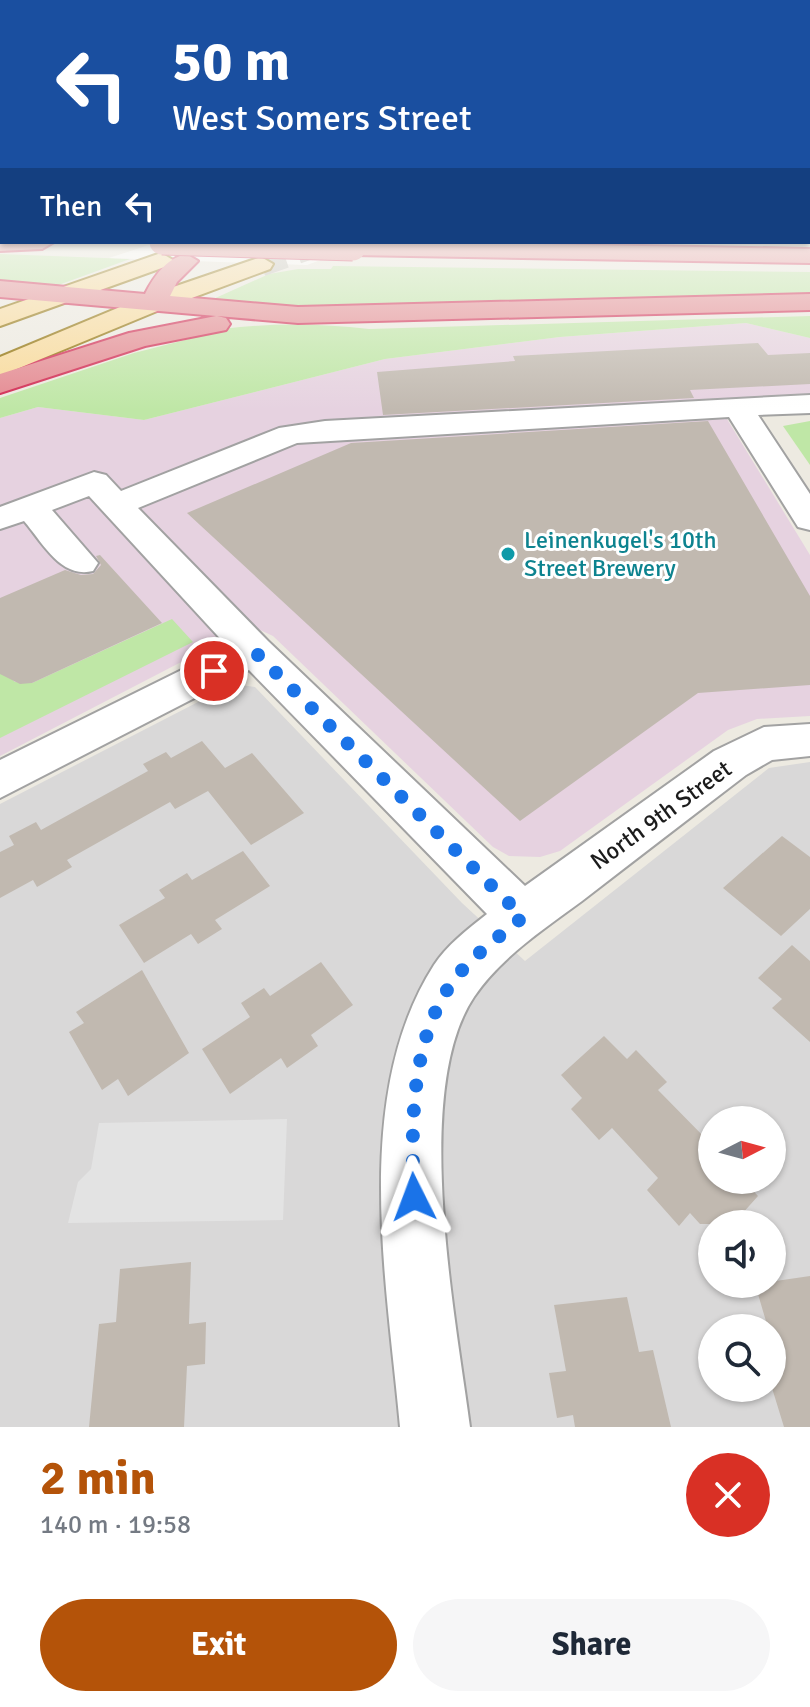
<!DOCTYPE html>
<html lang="en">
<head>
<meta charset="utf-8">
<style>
  :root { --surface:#fff; --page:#f6f6f7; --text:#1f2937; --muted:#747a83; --accent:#b45309 }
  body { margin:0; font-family:Signika,sans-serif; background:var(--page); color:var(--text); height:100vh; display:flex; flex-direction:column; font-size:30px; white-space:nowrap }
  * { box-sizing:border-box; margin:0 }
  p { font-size:26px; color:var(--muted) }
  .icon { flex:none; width:44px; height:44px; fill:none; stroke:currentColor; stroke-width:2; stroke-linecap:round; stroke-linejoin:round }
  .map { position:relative; height:1427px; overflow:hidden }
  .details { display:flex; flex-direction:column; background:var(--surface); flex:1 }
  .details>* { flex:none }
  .banner { position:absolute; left:0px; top:0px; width:810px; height:244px; box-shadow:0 2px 6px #0004; background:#1a4fa0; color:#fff; overflow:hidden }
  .needle { width:52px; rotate:84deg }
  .controls { position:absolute; left:698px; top:1106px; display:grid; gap:16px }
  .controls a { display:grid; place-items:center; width:88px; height:88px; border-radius:50%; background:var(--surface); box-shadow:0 2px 6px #0004; font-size:40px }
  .pin { position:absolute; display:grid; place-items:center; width:68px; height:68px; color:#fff; margin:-34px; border:4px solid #fff; border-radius:50%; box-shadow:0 2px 8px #0007 }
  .me { position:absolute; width:88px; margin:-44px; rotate:357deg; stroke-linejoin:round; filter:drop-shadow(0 0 6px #0008) }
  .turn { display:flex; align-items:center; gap:28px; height:168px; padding:0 40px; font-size:36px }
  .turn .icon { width:104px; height:104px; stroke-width:2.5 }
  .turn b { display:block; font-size:56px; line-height:68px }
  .then { display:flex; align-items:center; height:76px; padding:0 40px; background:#0003; gap:16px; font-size:30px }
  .round { display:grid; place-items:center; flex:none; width:84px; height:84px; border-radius:42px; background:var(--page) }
  .headline { display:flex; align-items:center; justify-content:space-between; height:136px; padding:0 40px }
  h1 { font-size:48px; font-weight:800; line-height:60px; color:var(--accent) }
  .primary-button { display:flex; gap:16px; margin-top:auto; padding:16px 40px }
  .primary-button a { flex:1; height:92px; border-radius:48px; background:var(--accent); color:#fff; font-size:32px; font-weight:800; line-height:92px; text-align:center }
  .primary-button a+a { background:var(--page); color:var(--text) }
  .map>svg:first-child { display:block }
  .residential { fill:#d9d8d8; fill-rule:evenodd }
  .industrial { fill:#e6d2e0 }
  .grass { fill:#bfe7a6 }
  .parking { fill:#e3e3e3 }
  .pier { fill:#fff }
  .building { fill:#c1b9b0 }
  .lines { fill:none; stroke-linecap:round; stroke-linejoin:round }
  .major-tunnel { stroke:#c3c1b9; stroke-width:25; stroke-dasharray:25 13; stroke-linecap:butt }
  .minor-casing { stroke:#a2a2a2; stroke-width:4 }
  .major-casing { stroke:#8f6f03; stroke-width:4 }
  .highway-casing { stroke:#d12750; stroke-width:4 }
  .minor { fill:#fff; fill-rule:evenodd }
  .major { fill:#f9da99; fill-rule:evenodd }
  .highway { fill:#e48890; fill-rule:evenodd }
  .highway-bridge-casing { stroke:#d12750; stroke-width:27; stroke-linecap:butt }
  .highway-bridge { stroke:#e48890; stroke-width:25 }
  .route { stroke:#1a73e8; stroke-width:14; stroke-dasharray:0 25.2 }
  .culture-dot { fill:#0f9aa8; stroke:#fff; stroke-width:3 }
  .labels { text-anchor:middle; stroke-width:6; stroke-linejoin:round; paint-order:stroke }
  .culture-label { font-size:24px; fill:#0d838f; stroke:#fff; text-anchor:start }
  .street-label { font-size:24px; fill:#1b1b1b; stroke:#fff }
</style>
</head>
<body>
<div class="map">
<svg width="810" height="1427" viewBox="0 0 810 1427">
  <rect width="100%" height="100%" fill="#edeae1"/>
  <path class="residential" d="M233 684 255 687 462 903 525 961 769 768 810 762V1427H0V804ZM712 1120H772V1180H712ZM712 1224H772V1284H712ZM712 1328H772V1388H712Z"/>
  <path class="industrial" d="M746 323 810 338V396L716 401 810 555V716L757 719 728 730 560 851 540 857 509 856 493 847 273 636 258 629 241 631 0 756V418L38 407 144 420 385 359 560 337Z"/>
  <g class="grass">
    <path d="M0 254 130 259 53 287 0 282Z"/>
    <path d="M333 266 810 272V293L314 308H262L211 300 269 274 298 269H331Z"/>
    <path d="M810 316V338L746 323 560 337 385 359 144 420 38 407 0 418V398L134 353 193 338 191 334C252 323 307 322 369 329Z"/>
    <path d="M810 421V465L783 426Z"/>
    <path d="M172 619 193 642 0 738V669L15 682 32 683Z"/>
  </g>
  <path class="parking" d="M287 1119 283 1220 68 1223 78 1182 91 1169 99 1123Z"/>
  <path class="pier" d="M158 242H370L307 265 109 258Z"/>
  <g class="building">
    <path d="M758 343 768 355 810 353V384L690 390 694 398 383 415 377 372 515 361 513 356Z"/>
    <path d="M708 421 810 596V685L698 693 520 821 187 513 351 443Z"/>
    <path d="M100 555 162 623 32 683 20 684 0 674V598L65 570 81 575 93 574 101 565 96 556Z"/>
    <path d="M202 741 225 768 252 753 304 813 251 845 208 791 175 809 170 802 67 860 72 867 37 887 33 880 0 898V852L14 845 9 836 36 822 41 830 148 771 143 764 166 752 171 758Z"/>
    <path d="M782 836 810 857V909L781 936 723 888Z"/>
    <path d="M243 851 270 886 215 920 222 929 198 944 191 934 144 963 119 925 165 898 159 890 187 873 192 880Z"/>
    <path d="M792 945 810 961V1042L772 1008 782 999 758 978Z"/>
    <path d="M321 962 353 1005 311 1035 318 1046 287 1068 281 1058 230 1094 202 1049 250 1017 241 1003 264 988 270 996Z"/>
    <path d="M142 970 189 1053 128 1096 118 1079 102 1090 69 1032 84 1023 76 1012Z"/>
    <path d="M604 1036 627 1059 636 1050 667 1082 658 1090 712 1145V1180H743L758 1196 733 1224H700L690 1213 679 1226 647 1190 658 1178 612 1128 599 1140 571 1109 582 1098 561 1075Z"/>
    <path d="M191 1262 189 1324 206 1322 205 1364 187 1366 184 1427H89L99 1324 116 1322 120 1269Z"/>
    <path d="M810 1276V1427H784L772 1388V1328H768L755 1284Z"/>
    <path d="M627 1297 639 1352 653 1350 671 1427H575L573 1415 557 1418 549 1373 566 1371 554 1305Z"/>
  </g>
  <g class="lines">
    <path class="major-tunnel" d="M261 264 324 242"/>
    <defs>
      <path id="minor" d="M810 395V413L758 415 810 494V530L798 527 729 417 297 443 138 508 268 641 525 886 714 751 764 727 810 724V756L772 760 746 775C691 817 636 859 582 901 544 929 501 957 474 997 411 1091 456 1318 470 1427H400C387 1282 351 1095 434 965 447 945 468 929 487 914L249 670 0 798V760L228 647 89 496 52 510 98 563 93 571C61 579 43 543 24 521L0 529V507L94 472 106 475 121 491 279 428 325 421Z"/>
      <g id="major">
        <path d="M161 253 173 260 170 265 0 326V309Z"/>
        <path d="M261 257 273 264 270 269 162 309 0 376V357L144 297Z"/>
      </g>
      <g id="highway">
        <rect x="0" y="210" width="2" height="7"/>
        <path d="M0 237 2 242H54L42 249 0 251Z"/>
        <path d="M426 242 810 249V263L353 255 341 248 348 242Z"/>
        <path d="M186 254 198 261 177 282 170 296 298 307 810 294V310L298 323 217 316 226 318 230 324 226 330 145 346 0 393V374L129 333 216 316 0 297V281L145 294C154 276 166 259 186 254Z"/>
      </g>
    </defs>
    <use href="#minor" class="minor-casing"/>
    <use href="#major" class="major-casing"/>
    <use href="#highway" class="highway-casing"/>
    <use href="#minor" class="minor"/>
    <use href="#major" class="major"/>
    <use href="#highway" class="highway"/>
    <defs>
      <path id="highway-bridge" d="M162 242 353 248"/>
    </defs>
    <use href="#highway-bridge" class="highway-bridge-casing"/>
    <use href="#highway-bridge" class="highway-bridge"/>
  </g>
  <linearGradient id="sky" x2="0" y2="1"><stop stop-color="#8bbce2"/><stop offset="0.51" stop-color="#f7f6f2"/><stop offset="1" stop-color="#f7f6f2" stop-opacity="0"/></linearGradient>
  <rect width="810" height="410" fill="url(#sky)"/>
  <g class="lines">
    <path class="route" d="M214 671 254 651 523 917C499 937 473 955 454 980 410 1039 411 1126 414 1197"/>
  </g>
  <circle class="culture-dot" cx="508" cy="554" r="8"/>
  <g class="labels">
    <g class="culture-label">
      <text x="524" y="548">Leinenkugel's 10th<tspan x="524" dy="28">Street Brewery</tspan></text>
    </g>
    <g class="street-label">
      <text transform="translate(661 815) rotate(-36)" y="8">North 9th Street</text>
    </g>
  </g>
</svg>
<div class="controls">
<a><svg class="needle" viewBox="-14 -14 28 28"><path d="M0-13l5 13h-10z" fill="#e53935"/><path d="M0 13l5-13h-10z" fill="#747a83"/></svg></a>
<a><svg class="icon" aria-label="sound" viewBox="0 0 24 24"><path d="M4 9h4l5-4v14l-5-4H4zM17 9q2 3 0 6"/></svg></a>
<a><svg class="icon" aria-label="search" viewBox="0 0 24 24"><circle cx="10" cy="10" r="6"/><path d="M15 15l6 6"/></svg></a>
</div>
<div class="pin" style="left:214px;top:671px;background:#d93025"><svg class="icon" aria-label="arrive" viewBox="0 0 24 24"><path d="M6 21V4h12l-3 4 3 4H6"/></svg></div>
<svg class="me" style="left:414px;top:1197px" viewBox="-20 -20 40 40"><path d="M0-17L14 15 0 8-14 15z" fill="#1a73e8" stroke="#fff" stroke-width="4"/></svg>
<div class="banner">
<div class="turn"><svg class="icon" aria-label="left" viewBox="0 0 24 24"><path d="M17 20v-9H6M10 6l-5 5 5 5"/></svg><div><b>50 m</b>West Somers Street</div></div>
<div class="then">Then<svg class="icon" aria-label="left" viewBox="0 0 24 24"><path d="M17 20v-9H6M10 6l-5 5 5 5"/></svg></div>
</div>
</div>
<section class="details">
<div class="headline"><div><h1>2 min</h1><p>140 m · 19:58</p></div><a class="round" style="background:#d93025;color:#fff"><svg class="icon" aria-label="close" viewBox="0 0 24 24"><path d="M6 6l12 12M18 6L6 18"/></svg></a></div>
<div class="primary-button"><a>Exit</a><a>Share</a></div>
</section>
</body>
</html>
